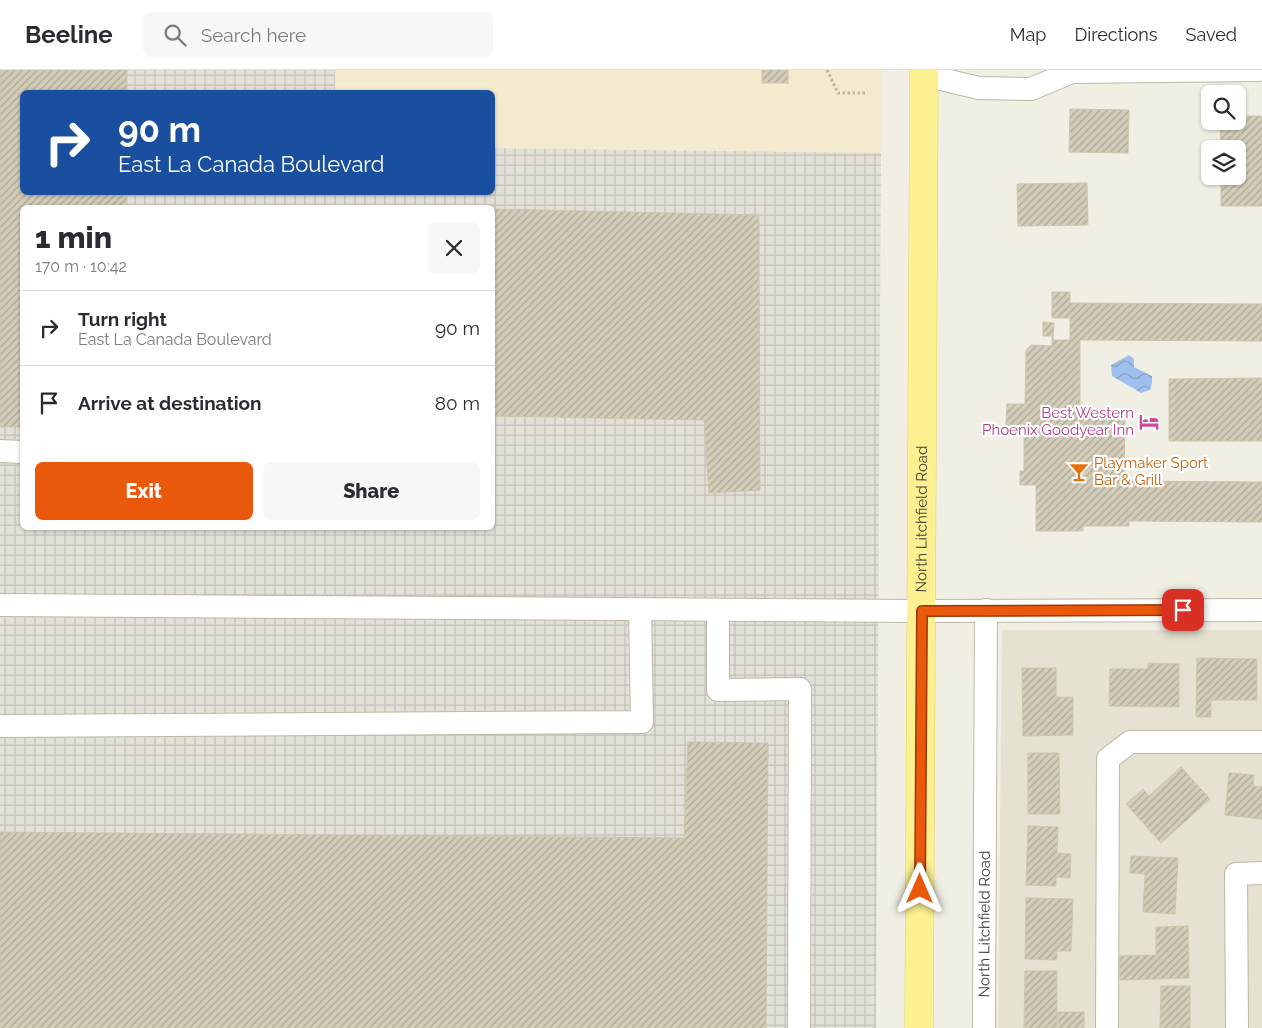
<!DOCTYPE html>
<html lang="en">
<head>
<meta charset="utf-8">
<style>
  :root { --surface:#fff; --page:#f7f7f7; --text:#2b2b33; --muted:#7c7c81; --line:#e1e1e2; --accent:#ea580c }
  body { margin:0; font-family:Raleway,sans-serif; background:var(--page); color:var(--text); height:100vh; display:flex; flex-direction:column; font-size:19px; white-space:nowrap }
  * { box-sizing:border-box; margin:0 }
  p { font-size:16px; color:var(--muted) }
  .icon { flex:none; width:28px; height:28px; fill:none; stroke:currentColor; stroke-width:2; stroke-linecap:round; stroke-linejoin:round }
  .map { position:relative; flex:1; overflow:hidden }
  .panel { position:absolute; left:20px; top:135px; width:475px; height:325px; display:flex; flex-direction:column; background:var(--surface); border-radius:8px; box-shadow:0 1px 4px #0004 }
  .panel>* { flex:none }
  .hud { position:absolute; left:20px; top:20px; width:475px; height:105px; border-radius:8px; box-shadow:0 1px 4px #0004; background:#1a4fa0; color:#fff; overflow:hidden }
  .buttons { position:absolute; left:1201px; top:15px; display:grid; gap:10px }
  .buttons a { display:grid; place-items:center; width:45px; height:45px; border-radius:8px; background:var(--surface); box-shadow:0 1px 4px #0004; font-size:25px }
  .pin { position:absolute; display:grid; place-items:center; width:42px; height:42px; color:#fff; margin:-21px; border-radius:10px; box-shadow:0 2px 8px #0006 }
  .me { position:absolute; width:55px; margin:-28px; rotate:0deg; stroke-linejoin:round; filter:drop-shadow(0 0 4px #0008) }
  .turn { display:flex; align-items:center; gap:18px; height:105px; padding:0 15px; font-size:22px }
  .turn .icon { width:65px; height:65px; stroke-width:2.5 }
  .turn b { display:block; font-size:35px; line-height:42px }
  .round { display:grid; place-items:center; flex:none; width:52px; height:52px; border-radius:8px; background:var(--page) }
  .summary { display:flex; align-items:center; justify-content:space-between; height:85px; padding:0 15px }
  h1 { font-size:30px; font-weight:800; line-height:38px }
  .action { display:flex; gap:10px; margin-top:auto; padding:10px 15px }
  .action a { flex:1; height:58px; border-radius:8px; background:var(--accent); color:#fff; font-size:20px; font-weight:800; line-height:58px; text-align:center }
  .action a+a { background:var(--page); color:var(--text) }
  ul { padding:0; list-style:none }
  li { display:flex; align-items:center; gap:15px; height:75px; padding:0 15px; border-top:1px solid var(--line) }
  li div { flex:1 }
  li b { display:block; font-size:19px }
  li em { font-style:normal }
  header { display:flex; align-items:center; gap:30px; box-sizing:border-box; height:70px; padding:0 25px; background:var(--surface); border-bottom:1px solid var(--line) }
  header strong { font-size:24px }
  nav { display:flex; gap:28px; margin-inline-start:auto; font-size:18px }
  .search { width:350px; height:45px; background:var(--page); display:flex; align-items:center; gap:12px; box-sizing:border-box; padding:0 18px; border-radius:8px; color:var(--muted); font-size:19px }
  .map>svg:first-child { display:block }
  .residential { fill:#e5e2d1 }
  .commercial { fill:#f4eacd }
  .industrial { fill:url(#industrial-grid); fill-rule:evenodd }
  .water { fill:url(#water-waves) }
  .building { fill:url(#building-hatch); stroke:#cdc6ac }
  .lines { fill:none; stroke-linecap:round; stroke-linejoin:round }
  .minor-casing { stroke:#bcb8a6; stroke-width:24 }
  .major-casing { stroke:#e1d161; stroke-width:29 }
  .path { stroke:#beb797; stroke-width:3; stroke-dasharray:2.5 2.5; stroke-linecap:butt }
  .minor { stroke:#fff; stroke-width:22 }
  .major { stroke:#fdf091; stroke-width:28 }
  .route-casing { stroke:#983908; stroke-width:12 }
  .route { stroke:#ea580c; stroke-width:9 }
  .labels { text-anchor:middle; stroke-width:4.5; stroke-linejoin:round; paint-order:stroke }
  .hotel-label { font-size:15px; fill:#b23c85; stroke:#fff; text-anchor:end }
  .food-label { font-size:15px; fill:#c56008; stroke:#fff; text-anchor:start }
  .street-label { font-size:15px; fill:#433f33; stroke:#fff }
</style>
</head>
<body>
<header>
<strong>Beeline</strong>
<div class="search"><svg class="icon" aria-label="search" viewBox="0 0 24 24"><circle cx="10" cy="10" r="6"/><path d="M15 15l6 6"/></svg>Search here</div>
<nav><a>Map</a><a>Directions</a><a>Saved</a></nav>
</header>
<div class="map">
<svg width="1262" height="958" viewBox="0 0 1262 958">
  <defs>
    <pattern id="industrial-grid" width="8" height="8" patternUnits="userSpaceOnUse" patternTransform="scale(1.25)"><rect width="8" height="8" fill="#e3e0d8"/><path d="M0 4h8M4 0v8" fill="none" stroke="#c4c1ba"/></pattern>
    <pattern id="water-waves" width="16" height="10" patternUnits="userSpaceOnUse" patternTransform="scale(1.25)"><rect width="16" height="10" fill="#9fc0ee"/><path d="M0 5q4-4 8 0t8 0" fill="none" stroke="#839dc1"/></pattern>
    <pattern id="building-hatch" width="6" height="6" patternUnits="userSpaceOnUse" patternTransform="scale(1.25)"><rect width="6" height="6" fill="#d3cdb9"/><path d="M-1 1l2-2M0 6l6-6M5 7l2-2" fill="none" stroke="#ada897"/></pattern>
  </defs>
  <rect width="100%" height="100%" fill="#f1efe3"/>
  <path class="residential" d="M1002 560H1262V958H998Z"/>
  <path class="commercial" d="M335 0H882L881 83 493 78 492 22H335Z"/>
  <path class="industrial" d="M0 0H335V22H22V122H492L493 78 881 83 876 958H0ZM22 138H492V458H22Z"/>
  <path class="water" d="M1129 285 1134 289V297L1152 306V313L1150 320 1141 323 1112 306 1111 295Z"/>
  <g class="building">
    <path d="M0 0H127V22H22V122H127V138H22V357H0Z"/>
    <rect x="762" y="0" width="26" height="13"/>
    <path d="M1070 39 1129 40 1128 83 1069 82Z"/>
    <path d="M1238 46H1262V136H1221V106H1238V79H1221L1220 51H1238Z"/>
    <path d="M1087 113 1088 155 1018 156 1017 114Z"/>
    <path d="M492 139 759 145 760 420 709 423 704 350 492 346Z"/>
    <path d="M1052 222H1070V233L1262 234V271L1080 270V340L1125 341 1124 411 1262 412V452L1129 451V456H1083V461H1036V415H1020V401H1024V356L1006 355 1007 334H1025L1026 280 1031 275 1052 276V266H1043V252L1054 253 1053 270H1070V248H1052Z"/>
    <path d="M1262 308V371H1169V309Z"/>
    <path d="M1197 588 1257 589V630H1211V647H1196Z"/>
    <path d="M1148 593 1179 594V637L1109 636 1110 599H1148Z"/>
    <path d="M1022 598H1056V627H1073V665L1023 666Z"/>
    <path d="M688 672 768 673 766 958H0V762L684 768Z"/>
    <path d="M1028 683H1059L1060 744H1028Z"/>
    <path d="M1181 697 1210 729 1161 773 1126 734 1143 719 1149 726Z"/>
    <path d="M1229 703 1254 705 1253 716 1262 717V749L1225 745Z"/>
    <path d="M1028 756 1058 757 1057 783 1071 784 1070 808 1056 807V816L1026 815Z"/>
    <path d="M1131 786 1178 788 1175 844 1143 842 1145 804 1130 803Z"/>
    <path d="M1026 828 1073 829 1071 881H1057V890L1025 889Z"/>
    <path d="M1188 856 1189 908 1120 910 1119 886 1156 885V857Z"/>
    <path d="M1025 901H1057V958H1024Z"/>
    <path d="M1161 916H1190V958H1160Z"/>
    <rect x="1058" y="942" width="26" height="16"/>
  </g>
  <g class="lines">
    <defs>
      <g id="minor">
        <path d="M1064 0 1072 2 1258 0"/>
        <path d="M924 5 979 18 1031 19 1072 2"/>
        <path d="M0 381 22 382"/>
        <path d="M0 535 922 541 1262 540"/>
        <path d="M718 540V620L800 619 799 958"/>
        <path d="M0 656 642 652 640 539"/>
        <path id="s1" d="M984 958 986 540"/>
        <path d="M1107 958 1108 689 1130 672H1262"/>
        <path d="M1237 958 1236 804 1262 803"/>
      </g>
      <g id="major">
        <path id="s2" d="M919 958 924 0"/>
      </g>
    </defs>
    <use href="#minor" class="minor-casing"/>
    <use href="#major" class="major-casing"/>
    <path class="path" d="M827 0 838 23H867"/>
    <use href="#minor" class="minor"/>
    <use href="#major" class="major"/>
  </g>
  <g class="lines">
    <defs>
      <path id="route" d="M920 819 922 541 1183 540"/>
    </defs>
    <use href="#route" class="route-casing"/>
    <use href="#route" class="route"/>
  </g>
  <defs>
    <symbol id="hotel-bare" viewBox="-9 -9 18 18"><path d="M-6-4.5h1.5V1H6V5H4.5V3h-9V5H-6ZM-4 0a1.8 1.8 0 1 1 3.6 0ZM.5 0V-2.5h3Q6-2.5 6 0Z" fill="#d1479c" stroke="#fff" stroke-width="2.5" paint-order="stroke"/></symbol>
    <symbol id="bar-bare" viewBox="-9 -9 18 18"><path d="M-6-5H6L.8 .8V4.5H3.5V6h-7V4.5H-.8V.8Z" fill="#e8710a" stroke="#fff" stroke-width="2.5" paint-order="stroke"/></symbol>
  </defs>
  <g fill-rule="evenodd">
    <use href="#hotel-bare" x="1135" y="338" width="28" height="28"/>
    <use href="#bar-bare" x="1065" y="388" width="28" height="28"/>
  </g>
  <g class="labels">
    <g class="hotel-label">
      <text x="1134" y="348">Best Western<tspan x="1134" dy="17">Phoenix Goodyear Inn</tspan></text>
    </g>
    <g class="food-label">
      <text x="1094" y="398">Playmaker Sport<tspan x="1094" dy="17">Bar &amp; Grill</tspan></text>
    </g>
    <g class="street-label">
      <text dy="5" stroke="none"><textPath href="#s2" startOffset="509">North Litchfield Road</textPath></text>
      <text dy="5" stroke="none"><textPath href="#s1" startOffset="104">North Litchfield Road</textPath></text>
    </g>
  </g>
</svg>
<div class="buttons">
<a><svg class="icon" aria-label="search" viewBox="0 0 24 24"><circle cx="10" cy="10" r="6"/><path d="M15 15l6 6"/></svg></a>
<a><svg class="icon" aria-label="layers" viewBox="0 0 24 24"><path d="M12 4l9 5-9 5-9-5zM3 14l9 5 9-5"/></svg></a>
</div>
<div class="pin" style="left:1183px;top:540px;background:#d93025"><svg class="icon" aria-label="arrive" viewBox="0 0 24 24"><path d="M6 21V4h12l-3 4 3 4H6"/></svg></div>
<svg class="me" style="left:920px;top:819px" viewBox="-20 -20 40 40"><path d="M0-17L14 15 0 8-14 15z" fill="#ea580c" stroke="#fff" stroke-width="4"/></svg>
<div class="hud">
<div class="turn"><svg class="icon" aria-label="right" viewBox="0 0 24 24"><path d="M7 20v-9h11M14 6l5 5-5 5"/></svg><div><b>90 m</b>East La Canada Boulevard</div></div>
</div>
<section class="panel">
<div class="summary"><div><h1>1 min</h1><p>170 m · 10:42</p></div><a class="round"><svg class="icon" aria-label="close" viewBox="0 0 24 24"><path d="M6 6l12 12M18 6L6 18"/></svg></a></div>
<ul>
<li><svg class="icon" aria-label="right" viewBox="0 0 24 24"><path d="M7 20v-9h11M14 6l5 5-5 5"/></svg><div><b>Turn right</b><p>East La Canada Boulevard</p></div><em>90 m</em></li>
<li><svg class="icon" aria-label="arrive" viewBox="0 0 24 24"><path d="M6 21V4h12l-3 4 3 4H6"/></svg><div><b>Arrive at destination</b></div><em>80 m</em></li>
</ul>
<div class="action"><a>Exit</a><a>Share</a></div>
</section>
</div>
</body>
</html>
